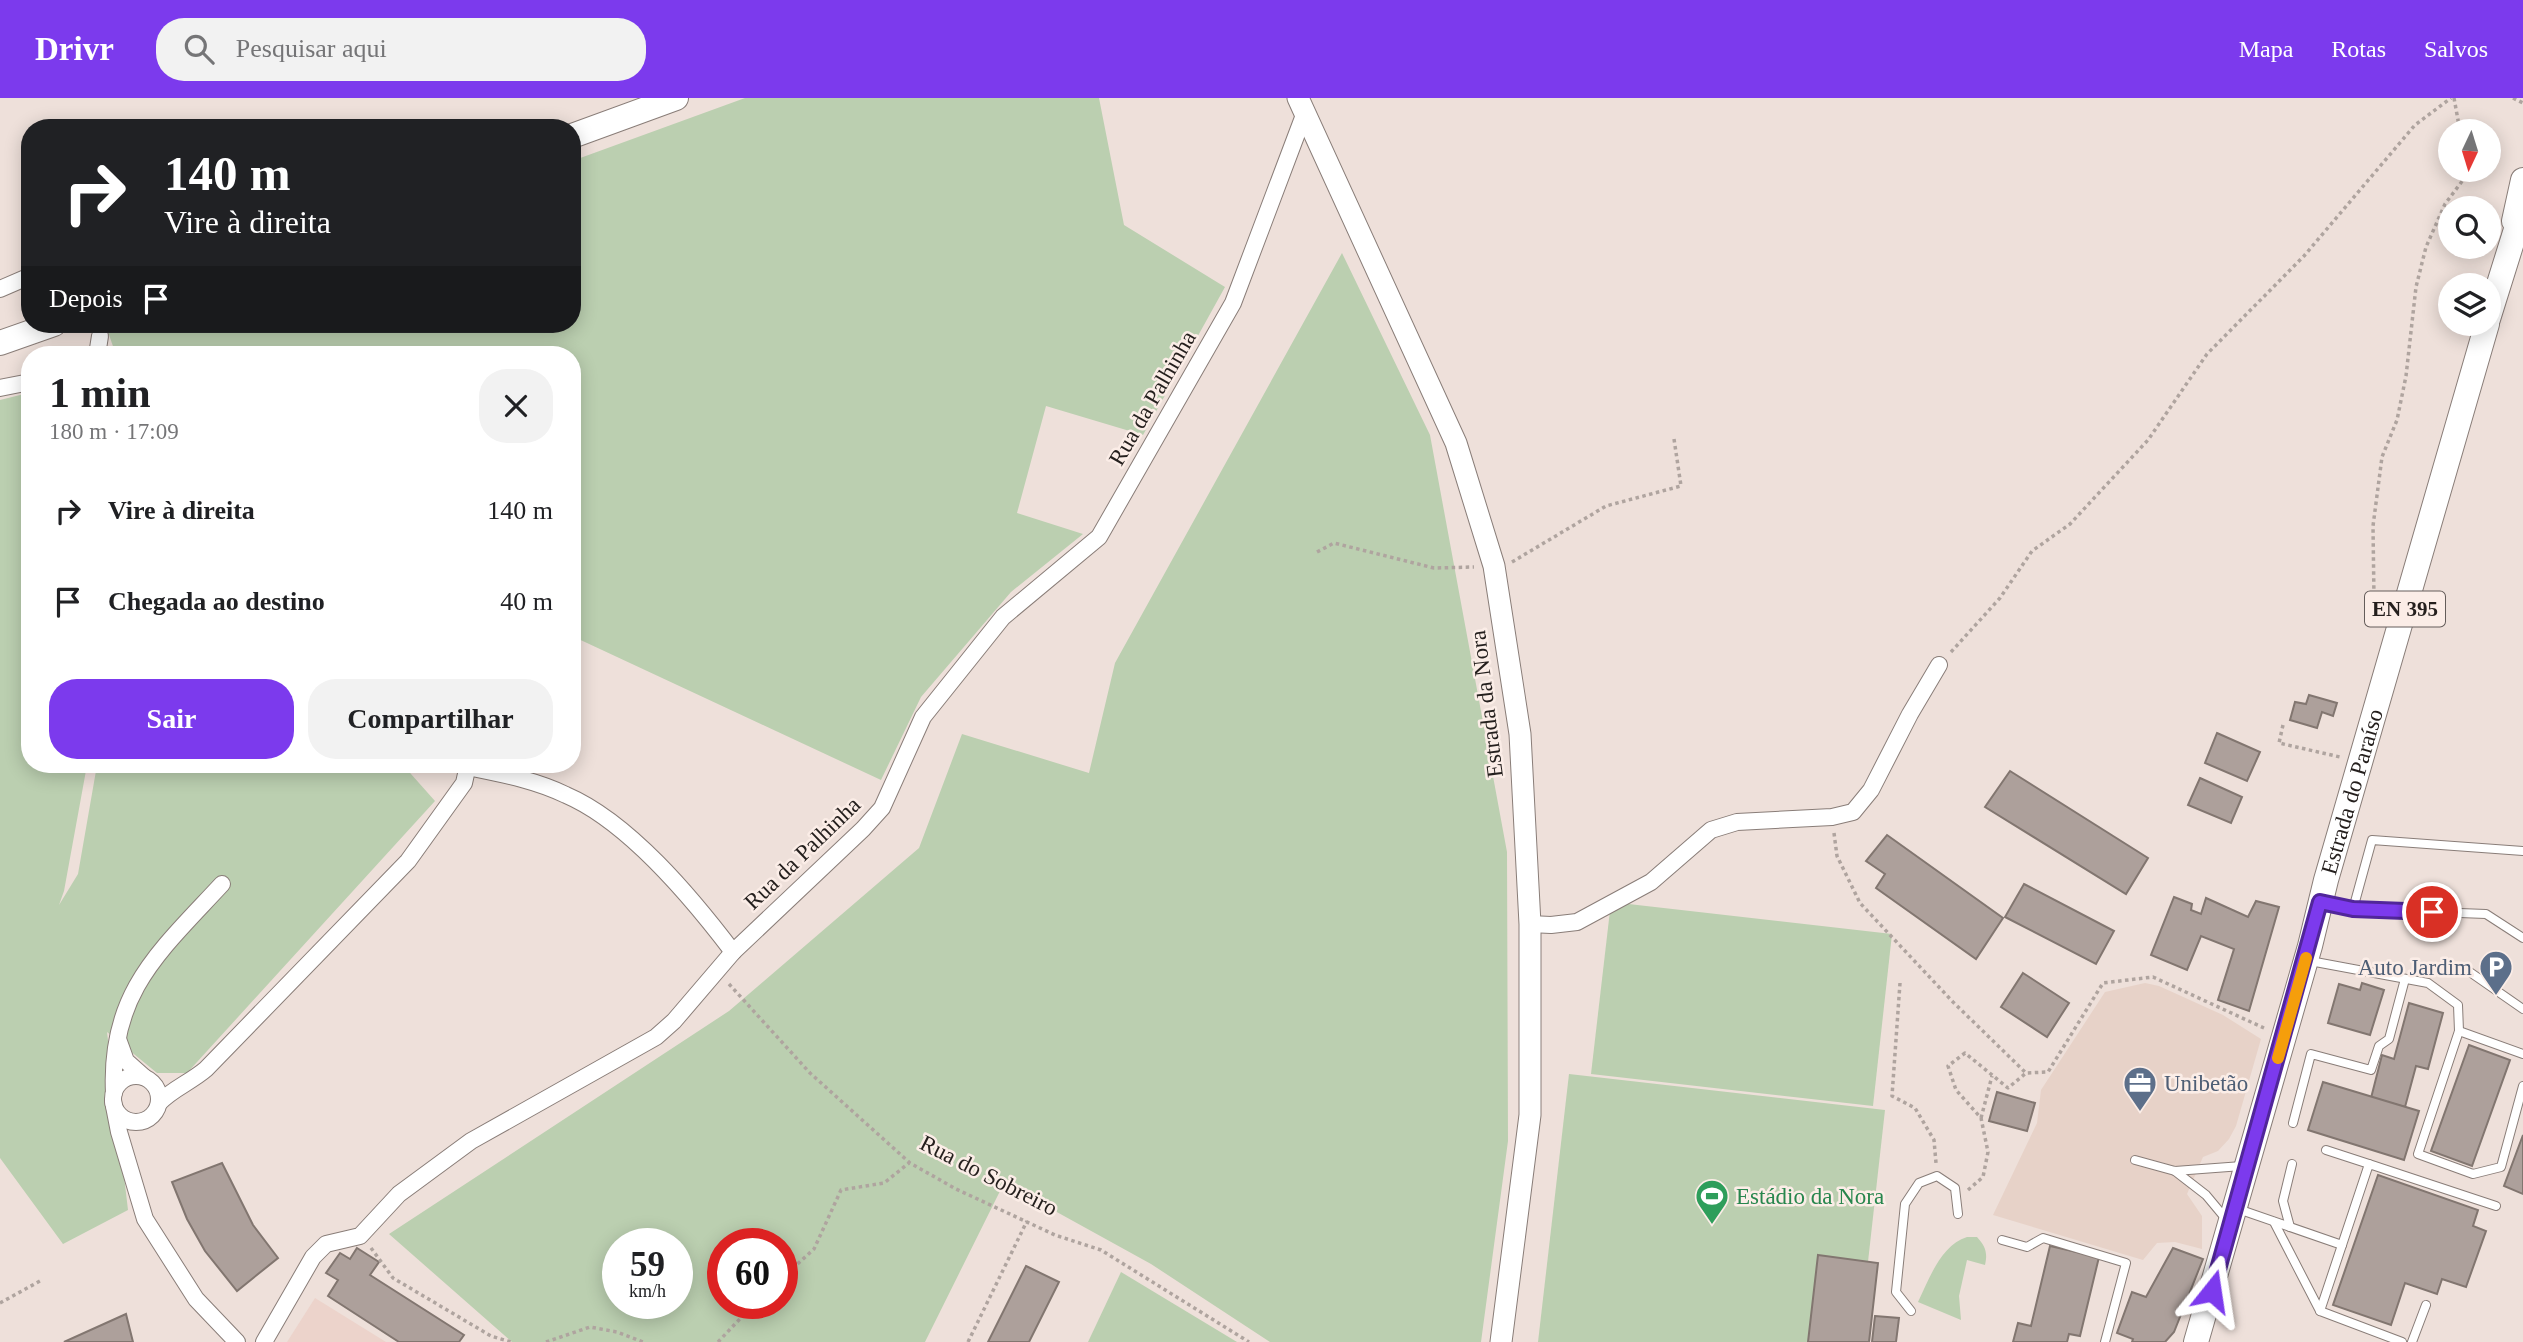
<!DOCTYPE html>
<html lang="pt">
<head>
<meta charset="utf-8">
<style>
  :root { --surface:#fff; --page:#f2f2f2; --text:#202124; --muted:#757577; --accent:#7c3aed }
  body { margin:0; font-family:"Times New Roman",serif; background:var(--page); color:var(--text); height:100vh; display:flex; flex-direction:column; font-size:26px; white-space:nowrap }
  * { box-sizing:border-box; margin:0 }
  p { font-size:23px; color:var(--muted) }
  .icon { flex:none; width:38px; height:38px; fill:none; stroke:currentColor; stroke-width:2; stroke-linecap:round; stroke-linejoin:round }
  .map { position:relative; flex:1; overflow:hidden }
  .panel { position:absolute; left:21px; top:248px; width:560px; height:427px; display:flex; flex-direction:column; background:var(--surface); border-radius:28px; box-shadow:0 4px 18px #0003 }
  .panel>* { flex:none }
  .top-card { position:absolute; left:21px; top:21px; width:560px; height:214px; border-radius:28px; box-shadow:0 4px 18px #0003; background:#202124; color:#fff; overflow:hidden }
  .needle { width:46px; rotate:184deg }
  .tools { position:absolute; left:2438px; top:21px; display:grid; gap:14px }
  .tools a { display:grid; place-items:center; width:63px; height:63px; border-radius:50%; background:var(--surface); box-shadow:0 4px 18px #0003; font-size:35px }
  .speed { position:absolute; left:602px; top:1130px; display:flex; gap:14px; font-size:35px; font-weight:700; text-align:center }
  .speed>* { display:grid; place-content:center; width:91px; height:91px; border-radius:50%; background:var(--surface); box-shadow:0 4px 18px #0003; line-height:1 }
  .speed small { font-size:18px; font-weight:400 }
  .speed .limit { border:10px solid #d22; background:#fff; color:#111 }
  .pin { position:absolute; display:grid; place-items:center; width:60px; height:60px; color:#fff; margin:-30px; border:4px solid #fff; border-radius:50%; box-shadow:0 2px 7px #0007 }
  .me { position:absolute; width:77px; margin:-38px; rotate:15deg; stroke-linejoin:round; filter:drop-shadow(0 0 5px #0008) }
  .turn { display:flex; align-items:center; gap:24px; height:147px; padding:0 28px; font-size:32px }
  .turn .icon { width:91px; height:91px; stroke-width:2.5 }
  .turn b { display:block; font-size:49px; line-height:60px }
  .then { display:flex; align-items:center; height:66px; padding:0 28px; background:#0003; gap:14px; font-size:26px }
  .round { display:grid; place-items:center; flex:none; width:74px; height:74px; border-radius:28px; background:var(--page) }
  .summary { display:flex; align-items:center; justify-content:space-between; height:119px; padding:0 28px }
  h1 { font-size:42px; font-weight:700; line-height:52px }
  .cta { display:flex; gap:14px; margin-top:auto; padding:14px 28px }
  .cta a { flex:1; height:80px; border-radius:28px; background:var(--accent); color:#fff; font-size:28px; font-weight:700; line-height:80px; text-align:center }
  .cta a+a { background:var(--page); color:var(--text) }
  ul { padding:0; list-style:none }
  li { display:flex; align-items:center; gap:21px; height:91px; padding:0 28px }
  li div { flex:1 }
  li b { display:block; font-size:26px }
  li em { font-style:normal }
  header { display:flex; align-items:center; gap:42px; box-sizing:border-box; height:98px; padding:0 35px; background:var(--accent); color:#fff }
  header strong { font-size:33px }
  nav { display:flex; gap:38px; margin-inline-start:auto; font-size:24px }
  .search { width:490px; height:63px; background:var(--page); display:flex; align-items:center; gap:18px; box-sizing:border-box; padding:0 24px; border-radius:28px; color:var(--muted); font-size:26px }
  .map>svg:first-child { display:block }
  .commercial { fill:#ecd3cb }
  .built { fill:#e7d2c8 }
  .green { fill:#bbcfb0; fill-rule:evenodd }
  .building { fill:#ada09b; stroke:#827670; stroke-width:2 }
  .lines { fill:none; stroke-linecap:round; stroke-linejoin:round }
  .lane-casing { stroke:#897d78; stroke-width:10 }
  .street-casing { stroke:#897d78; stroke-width:18 }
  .secondary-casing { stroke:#897d78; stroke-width:23 }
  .primary-casing { stroke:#897d78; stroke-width:26 }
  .path { stroke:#afa49f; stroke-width:3.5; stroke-dasharray:3.5 3.5; stroke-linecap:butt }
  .lane { stroke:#fff; stroke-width:8 }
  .street { stroke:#fff; stroke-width:16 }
  .secondary { stroke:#fff; stroke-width:21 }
  .primary { stroke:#fff; stroke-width:24 }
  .route-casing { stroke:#51269a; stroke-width:18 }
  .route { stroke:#7c3aed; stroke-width:12 }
  .slow { stroke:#f59e0b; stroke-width:12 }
  .labels { text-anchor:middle; stroke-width:5; stroke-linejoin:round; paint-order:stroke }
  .shield { fill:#fbede7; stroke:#645d5a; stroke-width:2 }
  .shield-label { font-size:21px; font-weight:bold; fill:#241f1d }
  .street-label { font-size:23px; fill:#241f1d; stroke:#fbede7 }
  .service-label { font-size:23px; fill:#4e5e75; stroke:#fbede7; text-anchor:end }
  .leisure-label { font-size:23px; fill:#27864d; stroke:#fbede7; text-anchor:start }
</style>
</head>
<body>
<header>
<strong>Drivr</strong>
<div class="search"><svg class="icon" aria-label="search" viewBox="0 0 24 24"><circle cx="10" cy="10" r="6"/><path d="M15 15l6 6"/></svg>Pesquisar aqui</div>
<nav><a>Mapa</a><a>Rotas</a><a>Salvos</a></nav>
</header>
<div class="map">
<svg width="2523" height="1244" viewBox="0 0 2523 1244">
  <rect width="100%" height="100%" fill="#eee0da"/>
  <path class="commercial" d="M315 1200 386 1244H287Z"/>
  <path class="built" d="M2145 885 2159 888 2223 917 2261 941 2236 1028 2229 1041 2218 1053 2203 1059 2187 1096 2202 1118V1151L2175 1144 2157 1145 2143 1162 1993 1117 2037 1025 2041 992 2105 894Z"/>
  <g class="green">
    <path d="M745 0H1099L1124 127 1225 189 1143 337 1046 308 1017 415 1083 436 1011 494 921 599 881 682 572 538V257H116L107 231 121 226H572V63Z"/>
    <path d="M1342 155 1430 337 1507 754 1508 1043 1481 1244H1270L1151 1166 1004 1085 925 1244H512L389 1136 729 913 919 750 962 636 1089 675 1115 565ZM618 1146H677V1206H618ZM723 1146H782V1206H723Z"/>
    <path d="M24 296H30V667H87L64 793 59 807 78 776 97 667H403L435 703 187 975H157L107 934 128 1112 63 1146 0 1060V302Z"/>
    <path d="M1611 804 1892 836 1873 1008 1591 976Z"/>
    <path d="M1569 976 1885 1012 1859 1244H1538Z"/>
    <path d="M1967 1139H1977C1985 1148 1988 1154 1985 1167L1967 1162 1959 1198 1961 1222 1918 1204C1929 1181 1941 1147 1967 1139Z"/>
    <path d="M1121 1174 1237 1244H1088Z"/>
  </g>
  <g class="building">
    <path d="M2309 597 2337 605 2333 618 2322 614 2317 630 2290 622 2295 604 2306 606Z"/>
    <path d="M2217 635 2260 654 2247 683 2205 665Z"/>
    <path d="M2010 673 2148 760 2126 796 1985 709Z"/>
    <path d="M2200 680 2242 699 2231 725 2188 707Z"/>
    <path d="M1887 737 2003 820 1976 861 1876 790 1885 776 1866 763Z"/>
    <path d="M2024 786 2114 833 2096 866 2005 819Z"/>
    <path d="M2174 799 2192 806 2191 812 2201 816 2206 800 2248 819 2256 803 2279 809 2249 913 2218 902 2234 851 2201 838 2187 872 2151 857Z"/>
    <path d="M2023 875 2069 905 2047 939 2001 909Z"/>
    <path d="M2362 885 2384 892 2370 937 2328 925 2339 886 2360 892Z"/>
    <path d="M2409 905 2443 915 2428 971 2416 968 2405 1009 2371 1000 2382 957 2394 961Z"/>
    <path d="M2469 947 2510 962 2472 1068 2431 1053Z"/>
    <path d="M2323 984 2419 1013 2404 1062 2308 1032Z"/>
    <path d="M1997 994 2035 1005 2027 1033 1989 1023Z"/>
    <path d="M2523 1037V1096L2504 1088Z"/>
    <path d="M222 1065 253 1127 278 1160 237 1193 205 1153 187 1121 172 1084Z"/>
    <path d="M2378 1077 2478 1112 2473 1128 2486 1133 2466 1189 2442 1181 2437 1196 2405 1185 2391 1227 2333 1207Z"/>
    <path d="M2050 1148 2099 1159 2080 1238 2069 1236 2067 1244H2013L2018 1225 2031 1228Z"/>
    <path d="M357 1150 379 1164 370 1177 464 1237 459 1244H399L328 1198 338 1182 326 1175 340 1155 350 1161Z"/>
    <path d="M2173 1150 2203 1161 2174 1234 2165 1244H2132L2133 1241 2117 1235 2132 1194 2146 1199Z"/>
    <path d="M1818 1157 1878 1165 1869 1244H1808Z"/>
    <path d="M1026 1168 1059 1184 1029 1244H988Z"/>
    <path d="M126 1216 133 1244H64Z"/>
    <path d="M1875 1218 1899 1220 1896 1244H1872Z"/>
  </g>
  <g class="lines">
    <defs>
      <g id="lane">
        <path d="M2323 804 2353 811 2486 816 2523 840"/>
        <path d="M2353 811 2372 742 2523 753"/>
        <path d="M2310 863 2428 885 2458 907 2459 933 2418 1056 2473 1076 2501 1069 2523 988"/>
        <path d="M2464 870 2523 911"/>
        <path d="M2459 933 2523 956"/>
        <path d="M2293 1025 2311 956 2371 972 2379 948 2389 941 2405 881"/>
        <path d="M2326 1052 2369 1066"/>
        <path d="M2135 1062 2175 1073 2242 1068"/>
        <path d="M2175 1073 2206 1097 2226 1121"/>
        <path d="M2238 1111 2342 1147"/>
        <path d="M2274 1124 2320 1213"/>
        <path d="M2290 1129 2283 1103 2292 1066"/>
        <path d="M2002 1142 2027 1149 2043 1140 2126 1165 2105 1244"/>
        <path d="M1911 1213 1896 1194 1905 1106 1919 1085 1937 1078 1955 1090 1958 1116"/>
        <path d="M2402 1244 2320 1213 2369 1066 2496 1108"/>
        <path d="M2412 1244 2426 1207"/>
      </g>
      <g id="street">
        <path d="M0 191 30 178"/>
        <path d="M97 257 100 238"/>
        <path d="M0 290 30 284"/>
        <path d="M468 669C502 676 535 682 566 697 629 724 692 800 733 854"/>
        <path d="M1530 826 1551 827 1577 824 1651 784 1711 732 1737 724 1832 719 1853 714 1871 692 1910 616 1939 567"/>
        <path d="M118 941 126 963 144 979"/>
        <circle cx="136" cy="1001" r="23"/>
        <path d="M114 995C109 895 159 854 222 786"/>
        <path d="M113 1003 119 1034 145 1121 196 1201 237 1244"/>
        <path d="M159 1005C172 991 191 984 206 971L408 763 464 685 468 667"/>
        <path d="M264 1244 313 1159 326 1146 360 1138 399 1096 471 1043 656 939 674 923 733 854 863 731 882 710 923 619 1003 519 1099 439 1233 205 1304 17"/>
      </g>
      <path id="secondary" d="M1298 0 1456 345 1494 468 1520 636 1530 826V1017L1501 1244"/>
      <g id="primary">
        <path d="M572 38 676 0"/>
        <path d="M2514 123 2523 82"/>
        <path d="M2488 221 2523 109"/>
        <path d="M0 245 54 226"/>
        <path id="s1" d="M2196 1244 2310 848 2326 782 2487 226"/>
      </g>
    </defs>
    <use href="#lane" class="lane-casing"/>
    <use href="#street" class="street-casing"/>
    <use href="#secondary" class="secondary-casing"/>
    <use href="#primary" class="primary-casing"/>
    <g class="path">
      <path d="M2454 0 2460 33"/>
      <path d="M2513 0 2523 5"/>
      <path d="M1317 454 1334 445 1434 470 1474 469"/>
      <path d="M1512 464 1606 408 1681 388 1674 341"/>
      <path d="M2384 505 2374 501 2373 428 2382 359 2397 322 2406 278 2416 189 2426 149 2445 106 2463 82 2465 72"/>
      <path d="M1951 554 2000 500 2032 453 2070 426 2148 342 2207 256 2304 158 2415 27 2451 0"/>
      <path d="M2283 627 2279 645 2340 659"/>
      <path d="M1834 735 1837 758 1860 805 1953 904 2026 975 2048 974 2103 885 2153 879 2264 930"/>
      <path d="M1900 885 1892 998 1915 1010 1934 1042 1936 1065"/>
      <path d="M729 886 810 975 910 1065 956 1091 1055 1137 1101 1152 1249 1244"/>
      <path d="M1981 1020 1992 978"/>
      <path d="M1968 1092 1983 1079 1988 1054 1981 1020 1956 992 1948 968 1965 955 2008 990 2026 975"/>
      <path d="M371 1150 393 1180 491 1238 511 1244"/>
      <path d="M782 1180 814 1151 841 1092 884 1085 909 1065"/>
      <path d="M0 1205 40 1183"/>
      <path d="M546 1244 590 1229 617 1234 643 1244"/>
      <path d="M718 1244 754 1206"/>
      <path d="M968 1244 1027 1123"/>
    </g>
    <use href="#lane" class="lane"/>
    <use href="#street" class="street"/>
    <use href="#secondary" class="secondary"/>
    <use href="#primary" class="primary"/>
  </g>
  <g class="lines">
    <defs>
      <path id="route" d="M2212 1193 2320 804 2353 811 2432 814"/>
    </defs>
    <use href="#route" class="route-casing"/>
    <use href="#route" class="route"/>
    <path class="slow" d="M2278 960 2306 860"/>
  </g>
  <defs>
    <symbol id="parking-pin" viewBox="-11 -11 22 30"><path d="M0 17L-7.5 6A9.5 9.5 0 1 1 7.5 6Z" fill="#5c6f8a" stroke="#fbede7"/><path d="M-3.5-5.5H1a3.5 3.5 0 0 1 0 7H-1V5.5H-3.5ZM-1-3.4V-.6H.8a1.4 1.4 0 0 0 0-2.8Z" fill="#fff"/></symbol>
    <symbol id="office-pin" viewBox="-11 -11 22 30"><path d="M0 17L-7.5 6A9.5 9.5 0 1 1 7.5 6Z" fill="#5c6f8a" stroke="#fbede7"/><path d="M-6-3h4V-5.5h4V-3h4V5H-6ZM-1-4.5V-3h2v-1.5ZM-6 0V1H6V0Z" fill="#fff"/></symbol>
    <symbol id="stadium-pin" viewBox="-11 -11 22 30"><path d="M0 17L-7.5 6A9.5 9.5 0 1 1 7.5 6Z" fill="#2e9e5b" stroke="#fbede7"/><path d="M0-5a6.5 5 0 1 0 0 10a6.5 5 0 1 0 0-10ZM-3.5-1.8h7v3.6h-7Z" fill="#fff"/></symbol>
  </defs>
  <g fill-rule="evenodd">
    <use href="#parking-pin" x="2477" y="850" width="38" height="52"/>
    <use href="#office-pin" x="2121" y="966" width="38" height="52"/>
    <use href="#stadium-pin" x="1693" y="1079" width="38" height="52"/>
  </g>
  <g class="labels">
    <rect class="shield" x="2365" y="493.5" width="80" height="35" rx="5"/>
    <g class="shield-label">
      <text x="2405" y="518">EN 395</text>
    </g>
    <g class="street-label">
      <text transform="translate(1152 300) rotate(-60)" y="8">Rua da Palhinha</text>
      <text transform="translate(1486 606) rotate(-97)" y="8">Estrada da Nora</text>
      <text dy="8" stroke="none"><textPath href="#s1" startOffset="572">Estrada do Paraíso</textPath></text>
      <text transform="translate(802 755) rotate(-44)" y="8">Rua da Palhinha</text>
      <text transform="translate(989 1077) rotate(27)" y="8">Rua do Sobreiro</text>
    </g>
    <g class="service-label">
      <text x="2472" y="877">Auto Jardim</text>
      <text x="2164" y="993" text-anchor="start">Unibetão</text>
    </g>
    <g class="leisure-label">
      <text x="1736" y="1106">Estádio da Nora</text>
    </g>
  </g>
</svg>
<div class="tools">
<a><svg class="needle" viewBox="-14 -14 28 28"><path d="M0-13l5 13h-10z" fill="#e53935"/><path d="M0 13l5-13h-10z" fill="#757577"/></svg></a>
<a><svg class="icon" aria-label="search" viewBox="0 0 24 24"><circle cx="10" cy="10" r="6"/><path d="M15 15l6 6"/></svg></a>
<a><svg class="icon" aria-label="layers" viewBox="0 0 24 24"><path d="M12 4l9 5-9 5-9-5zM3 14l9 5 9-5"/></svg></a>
</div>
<div class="speed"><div>59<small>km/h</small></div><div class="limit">60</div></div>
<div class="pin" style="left:2432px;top:814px;background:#d93025"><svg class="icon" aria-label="arrive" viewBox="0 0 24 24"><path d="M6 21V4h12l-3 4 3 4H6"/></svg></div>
<svg class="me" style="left:2212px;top:1193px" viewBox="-20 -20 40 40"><path d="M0-17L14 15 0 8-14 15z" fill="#7c3aed" stroke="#fff" stroke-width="4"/></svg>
<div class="top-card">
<div class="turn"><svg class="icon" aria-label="right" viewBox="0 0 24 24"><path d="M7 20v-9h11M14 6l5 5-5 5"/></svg><div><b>140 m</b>Vire à direita</div></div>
<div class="then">Depois<svg class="icon" aria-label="arrive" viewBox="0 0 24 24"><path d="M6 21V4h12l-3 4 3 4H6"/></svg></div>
</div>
<section class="panel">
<div class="summary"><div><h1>1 min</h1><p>180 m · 17:09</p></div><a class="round"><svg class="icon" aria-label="close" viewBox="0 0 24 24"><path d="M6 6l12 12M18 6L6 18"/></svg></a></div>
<ul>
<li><svg class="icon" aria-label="right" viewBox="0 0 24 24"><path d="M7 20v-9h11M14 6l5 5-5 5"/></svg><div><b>Vire à direita</b></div><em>140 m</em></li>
<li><svg class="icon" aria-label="arrive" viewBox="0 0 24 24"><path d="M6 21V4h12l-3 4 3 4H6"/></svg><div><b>Chegada ao destino</b></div><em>40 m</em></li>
</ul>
<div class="cta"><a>Sair</a><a>Compartilhar</a></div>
</section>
</div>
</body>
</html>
